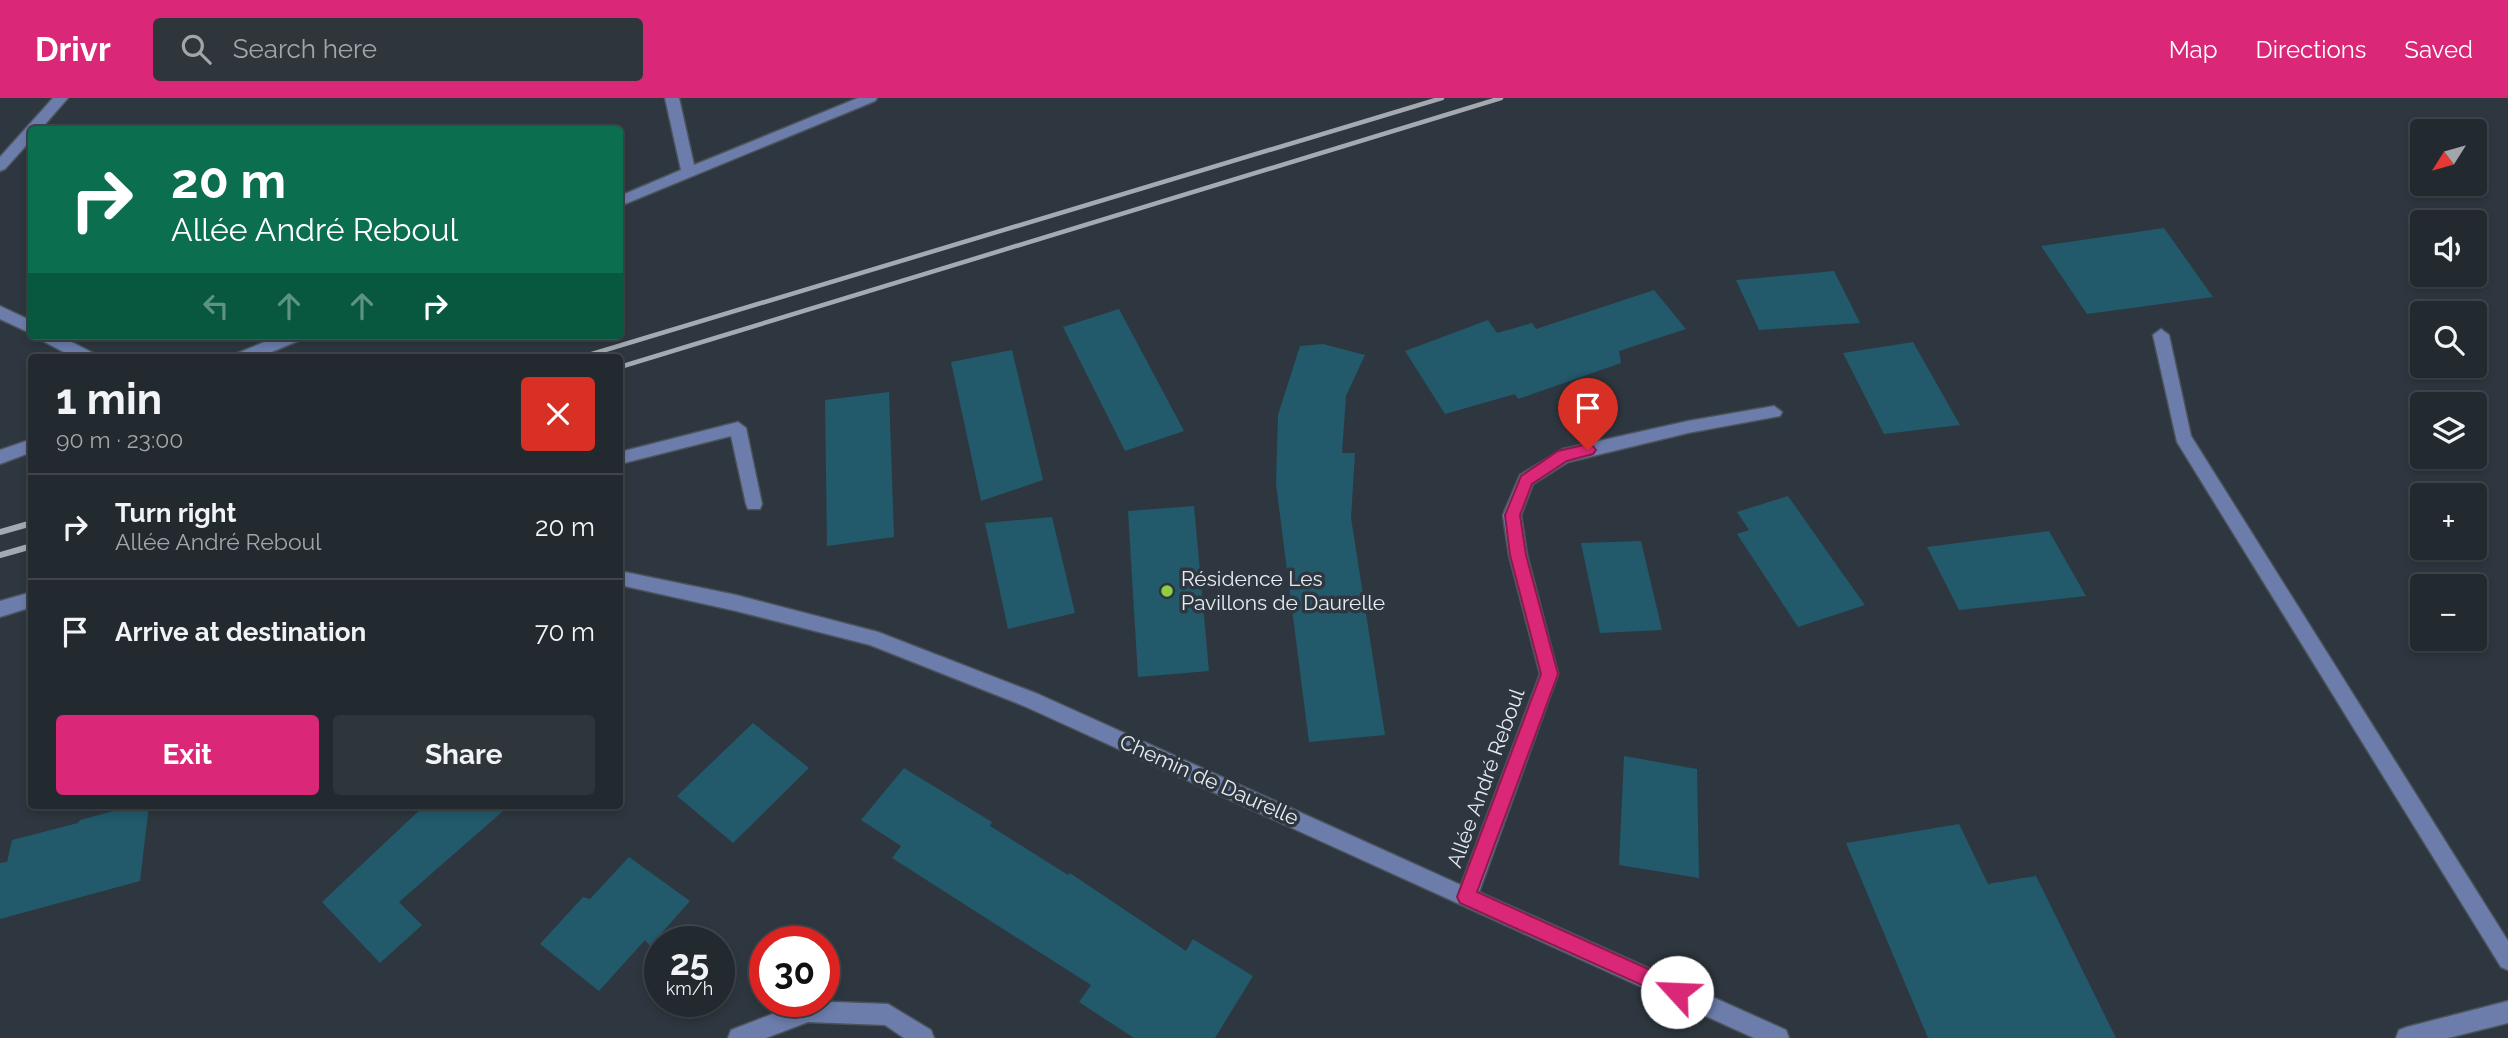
<!DOCTYPE html>
<html lang="en">
<head>
<meta charset="utf-8">
<style>
  :root { --surface:#22292f; --page:#2e353b; --text:#f1f3f6; --muted:#a2a6aa; --line:#3f454b; --accent:#db2777 }
  body { margin:0; font-family:Raleway,sans-serif; background:var(--page); color:var(--text); height:100vh; display:flex; flex-direction:column; font-size:26px; white-space:nowrap }
  * { box-sizing:border-box; margin:0 }
  p { font-size:23px; color:var(--muted) }
  .icon { flex:none; width:38px; height:38px; fill:none; stroke:currentColor; stroke-width:2; stroke-linecap:round; stroke-linejoin:round }
  .map { position:relative; flex:1; overflow:hidden }
  .drawer { position:absolute; left:28px; top:256px; width:595px; height:455px; display:flex; flex-direction:column; background:var(--surface); border-radius:7px; box-shadow:0 4px 10px #0003,0 0 0 2px var(--line) }
  .drawer>* { flex:none }
  .hud { position:absolute; left:28px; top:28px; width:595px; height:214px; border-radius:7px; box-shadow:0 4px 10px #0003,0 0 0 2px var(--line); background:#0b6e4f; color:#fff; overflow:hidden }
  .needle { width:46px; rotate:233deg }
  .fabs { position:absolute; left:2410px; top:21px; display:grid; gap:14px }
  .fabs a { display:grid; place-items:center; width:77px; height:77px; border-radius:7px; background:var(--surface); box-shadow:0 4px 10px #0003,0 0 0 2px var(--line); font-size:35px }
  .speed { position:absolute; left:644px; top:828px; display:flex; gap:14px; font-size:35px; font-weight:700; text-align:center }
  .speed>* { display:grid; place-content:center; width:91px; height:91px; border-radius:50%; background:var(--surface); box-shadow:0 4px 10px #0003,0 0 0 2px var(--line); line-height:1 }
  .speed small { font-size:18px; font-weight:400 }
  .speed .limit { border:10px solid #d22; background:#fff; color:#111 }
  .pin { position:absolute; display:grid; place-items:center; width:60px; height:60px; color:#fff; margin:-72px -30px; border-radius:50% 50% 50% 0; rotate:-45deg; box-shadow:0 0 7px #0007 }
  .pin .icon { rotate:45deg }
  .me { position:absolute; width:77px; margin:-38px; rotate:295deg; stroke-linejoin:round; filter:drop-shadow(0 0 5px #0008) }
  .turn { display:flex; align-items:center; gap:24px; height:147px; padding:0 28px; font-size:32px }
  .turn .icon { width:91px; height:91px; stroke-width:2.5 }
  .turn b { display:block; font-size:49px; line-height:60px }
  .lanes { display:flex; align-items:center; height:66px; padding:0 28px; background:#0003; justify-content:center; gap:35px; direction:ltr }
  .lanes .off { opacity:.35 }
  .round { display:grid; place-items:center; flex:none; width:74px; height:74px; border-radius:7px; background:var(--page) }
  .headline { display:flex; align-items:center; justify-content:space-between; height:119px; padding:0 28px }
  h1 { font-size:42px; font-weight:700; line-height:52px }
  .button { display:flex; gap:14px; margin-top:auto; padding:14px 28px }
  .button a { flex:1; height:80px; border-radius:7px; background:var(--accent); color:#fff; font-size:28px; font-weight:700; line-height:80px; text-align:center }
  .button a+a { background:var(--page); color:var(--text) }
  ul { padding:0; list-style:none }
  li { display:flex; align-items:center; gap:21px; height:105px; padding:0 28px; border-top:2px solid var(--line) }
  li div { flex:1 }
  li b { display:block; font-size:26px }
  li em { font-style:normal }
  header { display:flex; align-items:center; gap:42px; box-sizing:border-box; height:98px; padding:0 35px; background:var(--accent); color:#fff }
  header strong { font-size:33px }
  nav { display:flex; gap:38px; margin-inline-start:auto; font-size:24px }
  .search { width:490px; height:63px; background:var(--page); display:flex; align-items:center; gap:18px; box-sizing:border-box; padding:0 24px; border-radius:7px; color:var(--muted); font-size:26px }
  .map>svg:first-child { display:block }
  .building { fill:#22596b }
  .lines { fill:none; stroke-linecap:round; stroke-linejoin:round }
  .minor-casing { stroke:#4b545b; stroke-width:3 }
  .minor { fill:#6c7dac; fill-rule:evenodd }
  .rail-far1 { stroke:#a4aab1; stroke-width:4.5 }
  .rail { stroke:#a4aab1; stroke-width:6 }
  .route { fill:#db2777; stroke:#8e194d; stroke-width:2 }
  .poi-dot { fill:#8ece43; stroke:#2e373f; stroke-width:2.5 }
  .labels { text-anchor:middle; stroke-width:7; stroke-linejoin:round; paint-order:stroke }
  .poi-label { font-size:21px; fill:#e6ebf1; stroke:#2e373f; text-anchor:start }
  .street-label { font-size:21px; fill:#e6ebf1; stroke:#2e373f }
</style>
</head>
<body>
<header>
<strong>Drivr</strong>
<div class="search"><svg class="icon" aria-label="search" viewBox="0 0 24 24"><circle cx="10" cy="10" r="6"/><path d="M15 15l6 6"/></svg>Search here</div>
<nav><a>Map</a><a>Directions</a><a>Saved</a></nav>
</header>
<div class="map">
<svg width="2508" height="940" viewBox="0 0 2508 940">
  <rect width="100%" height="100%" fill="#2e373f"/>
  <g class="building">
    <path d="M2164 130 2213 199 2087 216 2041 148Z"/>
    <path d="M1834 173 1860 225 1759 232 1736 182Z"/>
    <path d="M1654 192 1686 231 1619 253 1621 265 1518 301 1515 296 1445 316 1405 253 1488 222 1497 235 1532 225 1536 231Z"/>
    <path d="M1119 211 1184 333 1125 353 1063 229Z"/>
    <path d="M1913 244 1960 327 1884 336 1843 255Z"/>
    <path d="M1323 246 1365 257 1346 298 1342 355H1355L1351 420 1385 637 1309 644 1276 386 1278 317 1300 248Z"/>
    <path d="M1012 252 1043 382 981 403 951 264Z"/>
    <path d="M889 294 894 439 827 448 825 302Z"/>
    <path d="M1788 398 1845 479 1865 507 1798 529 1737 436 1749 432 1737 414Z"/>
    <path d="M1194 408 1209 573 1138 579 1128 413Z"/>
    <path d="M1052 419 1075 515 1008 531 985 425Z"/>
    <path d="M2049 433 2086 498 1959 512 1927 449Z"/>
    <path d="M1641 443 1662 532 1600 535 1581 445Z"/>
    <path d="M753 625 809 670 733 745 677 698Z"/>
    <path d="M1624 658 1697 671 1699 780 1619 767Z"/>
    <path d="M904 670 992 724 990 728 1068 777 1070 775 1186 853 1193 841 1253 878 1215 940H1134L1079 904 1091 887 892 760 901 748 861 722Z"/>
    <path d="M136 707H149L140 783 0 821V765L7 764 12 742 78 725 80 722Z"/>
    <path d="M425 707H510L399 804 422 827 380 865 322 804Z"/>
    <path d="M1959 726 1988 786 2036 778 2116 940H1928L1846 745Z"/>
    <path d="M629 759 690 803 650 848 645 842 599 893 540 846 583 799 590 801Z"/>
  </g>
  <g class="lines">
    <defs>
      <g id="minor">
        <path d="M53 0H68L40 32H32V41L5 71 0 73V59Z"/>
        <path d="M665 0H679L694 67 858 0H877L875 3 620 108V98L681 72Z"/>
        <path d="M0 208 32 223V236L0 221Z"/>
        <path d="M2161 231 2169 237 2191 338 2508 843V872L2501 869 2177 344 2153 237Z"/>
        <path d="M39 238H60L93 255 95 259H73L41 242Z"/>
        <path d="M279 238H302L300 242 260 259H236L238 255Z"/>
        <path d="M1774 308 1782 314 1780 318 1688 335 1568 364 1533 386 1521 417 1527 457 1558 576 1479 794 1786 932 1789 940H1754L1024 608 870 547 736 513 620 487V473L736 497 878 534 1038 596 1461 787 1540 576 1509 457 1503 417 1520 377 1563 351 1688 323Z"/>
        <path d="M738 324 746 330 762 406 760 411H748L746 406 731 338 620 366V354Z"/>
        <path d="M32 341V354L0 366V352Z"/>
        <path d="M32 494V509L0 519V503Z"/>
        <path d="M806 903 888 906 931 932 934 940H904L885 927 808 924 766 940H728L731 932Z"/>
        <path d="M2508 903V925L2448 940H2396L2399 932 2407 929Z"/>
      </g>
    </defs>
    <use href="#minor" class="minor-casing"/>
    <use href="#minor" class="minor"/>
    <g class="rail-far1">
      <path d="M582 259 1442 0"/>
      <path d="M620 269 1501 0"/>
    </g>
    <g class="rail">
      <path d="M0 434 32 425"/>
      <path d="M0 457 32 448"/>
    </g>
  </g>
  <path class="route" d="M1588 346 1593 348 1596 352 1593 356 1567 363 1532 386 1520 417 1526 457 1558 576 1477 794 1684 887 1687 894 1684 900 1677 903 1460 805 1457 799 1541 576 1510 457 1505 417 1521 378 1558 353Z"/>
  <circle class="poi-dot" cx="1167" cy="493" r="7"/>
  <g class="labels">
    <g class="poi-label">
      <text x="1181" y="488">Résidence Les<tspan x="1181" dy="24">Pavillons de Daurelle</tspan></text>
    </g>
    <g class="street-label">
      <text transform="translate(1486 680) rotate(-70)" y="7">Allée André Reboul</text>
      <text transform="translate(1209 682) rotate(24)" y="7">Chemin de Daurelle</text>
    </g>
  </g>
</svg>
<div class="fabs">
<a><svg class="needle" viewBox="-14 -14 28 28"><path d="M0-13l5 13h-10z" fill="#e53935"/><path d="M0 13l5-13h-10z" fill="#a2a6aa"/></svg></a>
<a><svg class="icon" aria-label="sound" viewBox="0 0 24 24"><path d="M4 9h4l5-4v14l-5-4H4zM17 9q2 3 0 6"/></svg></a>
<a><svg class="icon" aria-label="search" viewBox="0 0 24 24"><circle cx="10" cy="10" r="6"/><path d="M15 15l6 6"/></svg></a>
<a><svg class="icon" aria-label="layers" viewBox="0 0 24 24"><path d="M12 4l9 5-9 5-9-5zM3 14l9 5 9-5"/></svg></a>
<a>+</a>
<a>−</a>
</div>
<div class="speed"><div>25<small>km/h</small></div><div class="limit">30</div></div>
<div class="pin" style="left:1588px;top:352px;background:#d93025"><svg class="icon" aria-label="arrive" viewBox="0 0 24 24"><path d="M6 21V4h12l-3 4 3 4H6"/></svg></div>
<svg class="me" style="left:1677px;top:894px" viewBox="-20 -20 40 40"><circle r="19" fill="#fff"/><path d="M0-13L10 11 0 6-10 11z" fill="#db2777"/></svg>
<div class="hud">
<div class="turn"><svg class="icon" aria-label="right" viewBox="0 0 24 24"><path d="M7 20v-9h11M14 6l5 5-5 5"/></svg><div><b>20 m</b>Allée André Reboul</div></div>
<div class="lanes"><svg class="icon off" aria-label="left" viewBox="0 0 24 24"><path d="M17 20v-9H6M10 6l-5 5 5 5"/></svg><svg class="icon off" aria-label="ahead" viewBox="0 0 24 24"><path d="M12 20V5M6 11l6-6 6 6"/></svg><svg class="icon off" aria-label="ahead" viewBox="0 0 24 24"><path d="M12 20V5M6 11l6-6 6 6"/></svg><svg class="icon" aria-label="right" viewBox="0 0 24 24"><path d="M7 20v-9h11M14 6l5 5-5 5"/></svg></div>
</div>
<section class="drawer">
<div class="headline"><div><h1>1 min</h1><p>90 m · 23:00</p></div><a class="round" style="background:#d93025;color:#fff"><svg class="icon" aria-label="close" viewBox="0 0 24 24"><path d="M6 6l12 12M18 6L6 18"/></svg></a></div>
<ul>
<li><svg class="icon" aria-label="right" viewBox="0 0 24 24"><path d="M7 20v-9h11M14 6l5 5-5 5"/></svg><div><b>Turn right</b><p>Allée André Reboul</p></div><em>20 m</em></li>
<li><svg class="icon" aria-label="arrive" viewBox="0 0 24 24"><path d="M6 21V4h12l-3 4 3 4H6"/></svg><div><b>Arrive at destination</b></div><em>70 m</em></li>
</ul>
<div class="button"><a>Exit</a><a>Share</a></div>
</section>
</div>
</body>
</html>
